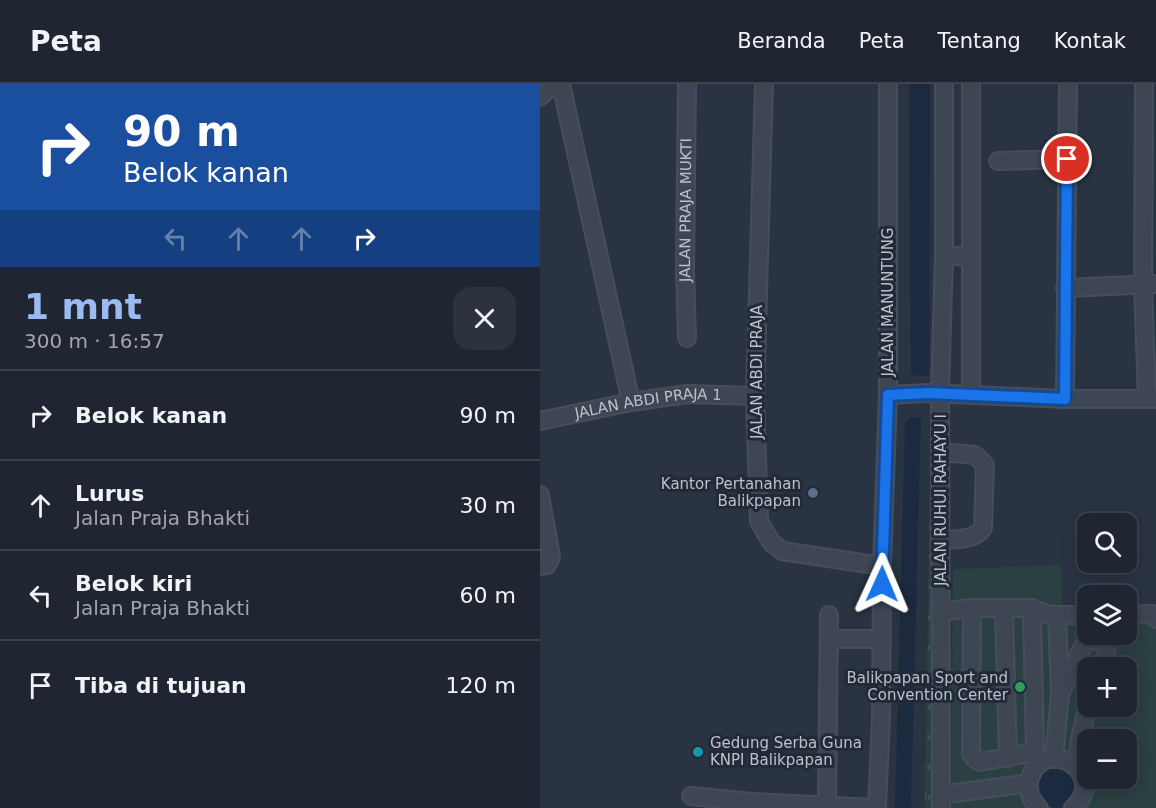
<!DOCTYPE html>
<html lang="id">
<head>
<meta charset="utf-8">
<style>
  :root { --surface:#1f2632; --page:#2c323e; --text:#f1f3f6; --muted:#a1a5ac; --line:#3c434d; --accent:#99bbf2 }
  body { margin:0; font-family:"DejaVu Sans",sans-serif; background:var(--page); color:var(--text); height:100vh; display:flex; flex-direction:column; font-size:22px; white-space:nowrap }
  * { box-sizing:border-box; margin:0 }
  p { font-size:20px; color:var(--muted) }
  .icon { flex:none; width:33px; height:33px; fill:none; stroke:currentColor; stroke-width:2; stroke-linecap:round; stroke-linejoin:round }
  .map { position:relative; flex:1; overflow:hidden }
  .panel { display:flex; flex-direction:column; background:var(--surface); width:540px }
  .panel>* { flex:none }
  .top-card { background:#1a4fa0; color:#fff; overflow:hidden }
  .buttons { position:absolute; left:537px; top:429px; display:grid; gap:12px }
  .buttons a { display:grid; place-items:center; width:60px; height:60px; border-radius:12px; background:var(--surface); box-shadow:0 3px 15px #0003,0 0 0 2px var(--line); font-size:30px }
  .pin { position:absolute; display:grid; place-items:center; width:51px; height:51px; color:#fff; margin:-26px; border:3px solid #fff; border-radius:50%; box-shadow:0 2px 6px #0007 }
  .me { position:absolute; width:66px; margin:-33px; rotate:1deg; stroke-linejoin:round; filter:drop-shadow(0 0 4px #0008) }
  .turn { display:flex; align-items:center; gap:21px; height:126px; padding:0 24px; font-size:27px }
  .turn .icon { width:78px; height:78px; stroke-width:2.5 }
  .turn b { display:block; font-size:42px; line-height:51px }
  .lanes { display:flex; align-items:center; height:57px; padding:0 24px; background:#0003; justify-content:center; gap:30px; direction:ltr }
  .lanes .off { opacity:.35 }
  .round { display:grid; place-items:center; flex:none; width:63px; height:63px; border-radius:18px; background:var(--page) }
  .head { display:flex; align-items:center; justify-content:space-between; height:102px; padding:0 24px }
  h1 { font-size:36px; font-weight:600; line-height:45px; color:var(--accent) }
  ul { padding:0; list-style:none }
  li { display:flex; align-items:center; gap:18px; height:90px; padding:0 24px; border-top:2px solid var(--line) }
  li div { flex:1 }
  li b { display:block; font-size:22px }
  li em { font-style:normal }
  header { display:flex; align-items:center; gap:36px; box-sizing:border-box; height:84px; padding:0 30px; background:var(--surface); border-bottom:2px solid var(--line) }
  header strong { font-size:28px }
  nav { display:flex; gap:33px; margin-inline-start:auto; font-size:21px }
  main { display:flex; flex:1; min-height:0 }
  .map>svg:first-child { display:block }
  .grass { fill:url(#grass-tufts) }
  .green { fill:#2b4043; fill-rule:evenodd }
  .water { fill:#1c2a40 }
  .lines { fill:none; stroke-linecap:round; stroke-linejoin:round }
  .minor-casing { stroke:#474e5b; stroke-width:20 }
  .minor { stroke:#3d4652; stroke-width:16 }
  .route-casing { stroke:#114b97; stroke-width:15 }
  .route { stroke:#1a73e8; stroke-width:10 }
  .service-dot { fill:#5c6f8a; stroke:#222a37; stroke-width:2 }
  .leisure-dot { fill:#2e9e5b; stroke:#222a37; stroke-width:2 }
  .culture-dot { fill:#0f9aa8; stroke:#222a37; stroke-width:2 }
  .labels { text-anchor:middle; stroke-width:6; stroke-linejoin:round; paint-order:stroke }
  .street-label { font-size:15px; fill:#bbc1cb; stroke:#222a37 }
  .poi-label { font-size:15px; fill:#bbc1cb; stroke:#222a37; text-anchor:end }
</style>
</head>
<body>
<header>
<strong>Peta</strong>
<nav><a>Beranda</a><a>Peta</a><a>Tentang</a><a>Kontak</a></nav>
</header>
<main>
<section class="panel">
<div class="top-card">
<div class="turn"><svg class="icon" aria-label="right" viewBox="0 0 24 24"><path d="M7 20v-9h11M14 6l5 5-5 5"/></svg><div><b>90 m</b>Belok kanan</div></div>
<div class="lanes"><svg class="icon off" aria-label="left" viewBox="0 0 24 24"><path d="M17 20v-9H6M10 6l-5 5 5 5"/></svg><svg class="icon off" aria-label="ahead" viewBox="0 0 24 24"><path d="M12 20V5M6 11l6-6 6 6"/></svg><svg class="icon off" aria-label="ahead" viewBox="0 0 24 24"><path d="M12 20V5M6 11l6-6 6 6"/></svg><svg class="icon" aria-label="right" viewBox="0 0 24 24"><path d="M7 20v-9h11M14 6l5 5-5 5"/></svg></div>
</div>
<div class="head"><div><h1>1 mnt</h1><p>300 m · 16:57</p></div><a class="round"><svg class="icon" aria-label="close" viewBox="0 0 24 24"><path d="M6 6l12 12M18 6L6 18"/></svg></a></div>
<ul>
<li><svg class="icon" aria-label="right" viewBox="0 0 24 24"><path d="M7 20v-9h11M14 6l5 5-5 5"/></svg><div><b>Belok kanan</b></div><em>90 m</em></li>
<li><svg class="icon" aria-label="ahead" viewBox="0 0 24 24"><path d="M12 20V5M6 11l6-6 6 6"/></svg><div><b>Lurus</b><p>Jalan Praja Bhakti</p></div><em>30 m</em></li>
<li><svg class="icon" aria-label="left" viewBox="0 0 24 24"><path d="M17 20v-9H6M10 6l-5 5 5 5"/></svg><div><b>Belok kiri</b><p>Jalan Praja Bhakti</p></div><em>60 m</em></li>
<li><svg class="icon" aria-label="arrive" viewBox="0 0 24 24"><path d="M6 21V4h12l-3 4 3 4H6"/></svg><div><b>Tiba di tujuan</b></div><em>120 m</em></li>
</ul>
</section>
<div class="map">
<svg width="616" height="724" viewBox="0 0 616 724">
  <defs>
    <pattern id="grass-tufts" width="24" height="20" patternUnits="userSpaceOnUse" patternTransform="scale(1.5)"><rect width="24" height="20" fill="#2b4043"/><path d="M3 7l-1-3M5 7V3M7 7l1-3M15 17l-1-3M17 17v-4M19 17l1-3" fill="none" stroke="#485a5d"/></pattern>
  </defs>
  <rect width="100%" height="100%" fill="#293342"/>
  <path class="grass" d="M401 339 396 724H385L391 340Z"/>
  <path class="green" d="M521 481 523 533H547L548 550H586L587 533H616V724H411L413 485ZM548 584H586V622H548ZM548 656H586V694H548Z"/>
  <g class="water">
    <path d="M369 0H390L389 292 371 291Z"/>
    <path d="M371 333 381 334 371 724H355L365 338Z"/>
    <circle cx="517" cy="703" r="21"/>
  </g>
  <g class="lines">
    <defs>
      <g id="minor">
        <path d="M21 0 91 318"/>
        <path d="M224 0 215 312 219 437 231 458 242 467 342 482"/>
        <path d="M604 0 603 201 607 314"/>
        <path d="M0 13 13 0"/>
        <path d="M458 77 527 75"/>
        <path d="M404 171 431 173V311"/>
        <path d="M431 173V0"/>
        <path d="M525 204 616 200"/>
        <path id="s1" d="M147 254 145 186 147 0"/>
        <path d="M348 311 388 309 525 315 528 0"/>
        <path d="M525 315H616"/>
        <path id="s2" d="M0 337 91 318 148 310 215 312"/>
        <path d="M0 411 11 473 7 481 0 482"/>
        <path d="M400 456C414 455 435 457 443 444L445 381 435 371 401 368"/>
        <path d="M432 524 431 670 434 674 440 678 495 668 502 678"/>
        <path d="M492 524 495 668"/>
        <path d="M464 525 468 674"/>
        <path d="M401 528 432 524H492L509 531H548"/>
        <path d="M586 531 612 530 616 535"/>
        <path d="M549 551C566 563 571 562 562 584"/>
        <path d="M289 555H342"/>
        <path d="M522 606 549 550"/>
        <path d="M514 675 520 610 517 531"/>
        <path d="M538 685 539 660 548 619"/>
        <path d="M401 711 489 699"/>
        <path d="M151 712 212 718 334 724"/>
        <path d="M287 724 289 531"/>
        <path d="M337 724 341 633 342 482 348 311V0"/>
        <path d="M401 724 400 309 404 171V0"/>
        <path d="M499 724C491 716 486 706 490 694 505 649 570 691 533 724"/>
      </g>
    </defs>
    <use href="#minor" class="minor-casing"/>
    <use href="#minor" class="minor"/>
  </g>
  <g class="lines">
    <defs>
      <path id="route" d="M342 500 348 311 388 309 525 315 527 75"/>
    </defs>
    <use href="#route" class="route-casing"/>
    <use href="#route" class="route"/>
  </g>
  <circle class="service-dot" cx="273" cy="409" r="6"/>
  <circle class="leisure-dot" cx="480" cy="603" r="6"/>
  <circle class="culture-dot" cx="158" cy="668" r="6"/>
  <g class="labels">
    <g class="street-label">
      <text dy="5" stroke="none"><textPath href="#s1" startOffset="128">JALAN PRAJA MUKTI</textPath></text>
      <text transform="translate(348 218) rotate(-90)" y="5">JALAN MANUNTUNG</text>
      <text transform="translate(217 288) rotate(-90)" y="5">JALAN ABDI PRAJA</text>
      <text dy="5" stroke="none"><textPath href="#s2" startOffset="110">JALAN ABDI PRAJA 1</textPath></text>
      <text transform="translate(401 416) rotate(-90)" y="5">JALAN RUHUI RAHAYU I</text>
    </g>
    <g class="poi-label">
      <text x="261" y="405">Kantor Pertanahan<tspan x="261" dy="17">Balikpapan</tspan></text>
      <text x="468" y="599">Balikpapan Sport and<tspan x="468" dy="17">Convention Center</tspan></text>
      <text x="170" y="664" text-anchor="start">Gedung Serba Guna<tspan x="170" dy="17">KNPI Balikpapan</tspan></text>
    </g>
  </g>
</svg>
<div class="buttons">
<a><svg class="icon" aria-label="search" viewBox="0 0 24 24"><circle cx="10" cy="10" r="6"/><path d="M15 15l6 6"/></svg></a>
<a><svg class="icon" aria-label="layers" viewBox="0 0 24 24"><path d="M12 4l9 5-9 5-9-5zM3 14l9 5 9-5"/></svg></a>
<a>+</a>
<a>−</a>
</div>
<div class="pin" style="left:527px;top:75px;background:#d93025"><svg class="icon" aria-label="arrive" viewBox="0 0 24 24"><path d="M6 21V4h12l-3 4 3 4H6"/></svg></div>
<svg class="me" style="left:342px;top:500px" viewBox="-20 -20 40 40"><path d="M0-17L14 15 0 8-14 15z" fill="#1a73e8" stroke="#fff" stroke-width="4"/></svg>
</div>
</main>
</body>
</html>
